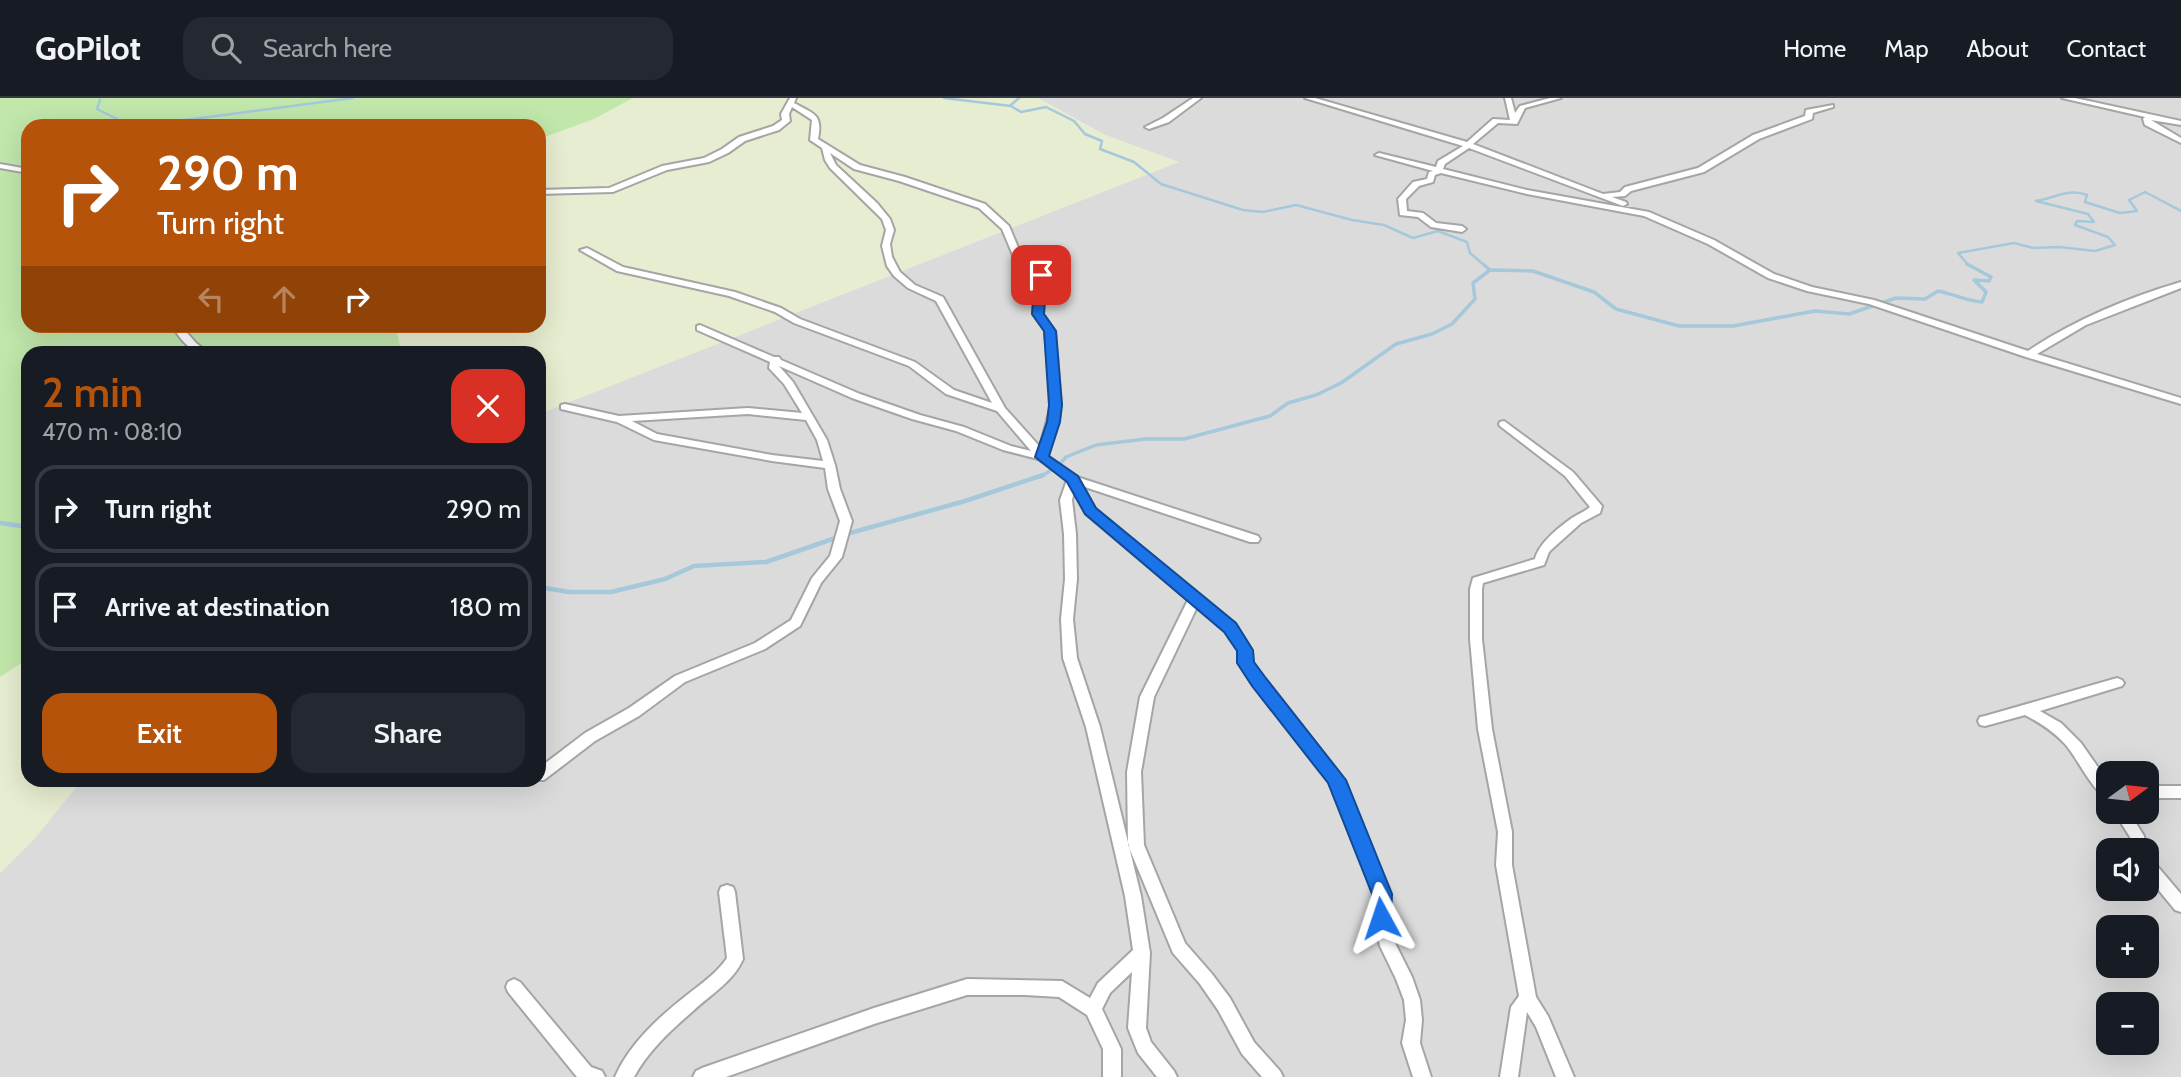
<!DOCTYPE html>
<html lang="en">
<head>
<meta charset="utf-8">
<style>
  :root { --surface:#171b24; --page:#242831; --text:#f1f3f6; --muted:#9ea1a6; --line:#363941; --accent:#b45309 }
  body { margin:0; font-family:Cabin,sans-serif; background:var(--page); color:var(--text); height:100vh; display:flex; flex-direction:column; font-size:26px; white-space:nowrap }
  * { box-sizing:border-box; margin:0 }
  p { font-size:23px; color:var(--muted) }
  .icon { flex:none; width:38px; height:38px; fill:none; stroke:currentColor; stroke-width:2; stroke-linecap:round; stroke-linejoin:round }
  .map { position:relative; flex:1; overflow:hidden }
  .panel { position:absolute; left:21px; top:248px; width:525px; height:441px; display:flex; flex-direction:column; background:var(--surface); border-radius:21px; box-shadow:0 7px 28px #0002 }
  .panel>* { flex:none }
  .top-card { position:absolute; left:21px; top:21px; width:525px; height:214px; border-radius:21px; box-shadow:0 7px 28px #0002; background:#b45309; color:#fff; overflow:hidden }
  .needle { width:46px; rotate:75deg }
  .controls { position:absolute; left:2096px; top:663px; display:grid; gap:14px }
  .controls a { display:grid; place-items:center; width:63px; height:63px; border-radius:14px; background:var(--surface); box-shadow:0 7px 28px #0002; font-size:35px }
  .pin { position:absolute; display:grid; place-items:center; width:60px; height:60px; color:#fff; margin:-30px; border-radius:14px; box-shadow:0 4px 10px #0006 }
  .me { position:absolute; width:77px; margin:-38px; rotate:355deg; stroke-linejoin:round; filter:drop-shadow(0 0 5px #0008) }
  .turn { display:flex; align-items:center; gap:24px; height:147px; padding:0 21px; font-size:32px }
  .turn .icon { width:91px; height:91px; stroke-width:2.5 }
  .turn b { display:block; font-size:49px; line-height:60px }
  .lanes { display:flex; align-items:center; height:66px; padding:0 21px; background:#0003; justify-content:center; gap:35px; direction:ltr }
  .lanes .off { opacity:.35 }
  .round { display:grid; place-items:center; flex:none; width:74px; height:74px; border-radius:21px; background:var(--page) }
  .overview { display:flex; align-items:center; justify-content:space-between; height:119px; padding:0 21px }
  h1 { font-size:42px; font-weight:600; line-height:52px; color:var(--accent) }
  .primary-button { display:flex; gap:14px; margin-top:auto; padding:14px 21px }
  .primary-button a { flex:1; height:80px; border-radius:21px; background:var(--accent); color:#fff; font-size:28px; font-weight:600; line-height:80px; text-align:center }
  .primary-button a+a { background:var(--page); color:var(--text) }
  ul { padding:0; list-style:none }
  li { display:flex; align-items:center; gap:21px; height:88px; margin:0 14px 10px; padding:0 7px; border:4px solid var(--line); border-radius:21px }
  li div { flex:1 }
  li b { display:block; font-size:26px }
  li em { font-style:normal }
  header { display:flex; align-items:center; gap:42px; box-sizing:border-box; height:98px; padding:0 35px; background:var(--surface); border-bottom:2px solid var(--line) }
  header strong { font-size:33px }
  nav { display:flex; gap:38px; margin-inline-start:auto; font-size:24px }
  .search { width:490px; height:63px; background:var(--page); display:flex; align-items:center; gap:18px; box-sizing:border-box; padding:0 24px; border-radius:21px; color:var(--muted); font-size:26px }
  .map>svg:first-child { display:block }
  .residential { fill:#dcdbdb; fill-rule:evenodd }
  .farmland { fill:#e7edd0 }
  .grass { fill:#c1e7ab }
  .lines { fill:none; stroke-linecap:round; stroke-linejoin:round }
  .stream-far2 { stroke:#a5c8db; stroke-width:2.5 }
  .stream-far1 { stroke:#a5c8db; stroke-width:3.5 }
  .stream { stroke:#a5c8db; stroke-width:4.5 }
  .minor-casing { stroke:#a5a5a5; stroke-width:4 }
  .minor { fill:#fff; fill-rule:evenodd }
  .route { fill:#1a73e8; stroke:#114b97; stroke-width:2 }
</style>
</head>
<body>
<header>
<strong>GoPilot</strong>
<div class="search"><svg class="icon" aria-label="search" viewBox="0 0 24 24"><circle cx="10" cy="10" r="6"/><path d="M15 15l6 6"/></svg>Search here</div>
<nav><a>Home</a><a>Map</a><a>About</a><a>Contact</a></nav>
</header>
<div class="map">
<svg width="2181" height="979" viewBox="0 0 2181 979">
  <rect width="100%" height="100%" fill="#efece4"/>
  <path class="residential" d="M1038 0H2181V979H0V775L35 740 81 683 539 682V316L1178 64 1105 37ZM2109 676H2147V714H2109ZM2109 752H2147V791H2109ZM2109 830H2147V868H2109ZM2109 906H2147V945H2109Z"/>
  <g class="farmland">
    <path d="M633 0H1038L1105 37 1179 64 539 316V256L402 255 395 228H539V41L594 21Z"/>
    <path d="M28 561V682L81 683 35 740 0 775V579Z"/>
  </g>
  <path class="grass" d="M0 0H633L594 21 539 41V28H28V228H395L402 255 28 256V561L0 579Z"/>
  <g class="lines">
    <g class="stream-far2">
      <path d="M944 0 1011 8 1021 14 1046 9 1074 23 1085 36 1102 43 1100 51 1134 64 1161 86 1243 112 1263 114 1296 107 1352 122 1384 127 1413 140 1438 133 1467 144 1470 155 1485 168"/>
      <path d="M100 2 97 11 121 23 170 24 353 0"/>
      <path d="M1011 7 1019 0"/>
      <path d="M1969 168 1958 155 2014 145 2033 150 2059 149 2095 153 2115 147 2108 139 2075 127 2077 123 2094 124 2088 116 2036 103C2055 100 2069 90 2087 97L2085 104 2120 115 2137 113 2129 102 2145 94 2181 113"/>
    </g>
    <g class="stream-far1">
      <path d="M1483 166 1490 172"/>
      <path d="M1040 379 1058 368 1066 359 1096 347 1145 341H1184L1270 318 1288 305 1316 297 1341 285 1396 246 1432 236 1452 226 1475 201 1473 185 1490 172 1533 173 1594 194 1616 211 1679 228H1733L1815 213 1849 216 1896 200 1925 201 1938 193C1954 196 1966 203 1982 204L1986 194 1974 182 1989 183 1991 179 1967 166"/>
    </g>
    <g class="stream">
      <path d="M0 425 28 429"/>
      <path d="M539 489 569 494H611L665 481 694 468 766 464 850 435 965 403 1043 377"/>
    </g>
    <defs>
      <g id="minor">
        <path d="M790 0H796L794 5C814 16 823 16 818 41L860 67 905 79 985 106 1009 128 1022 159 1044 175 1043 216 1055 233 1061 307 1048 358 1077 379 1258 438 1260 441 1258 444H1250L1082 388 1095 411 1234 527 1251 552 1252 564 1341 678 1355 709 1390 796 1389 820 1396 847 1412 879 1420 902 1422 922 1420 945 1431 979H1413L1402 945 1406 922 1404 902 1396 881 1380 848 1373 820 1374 796 1341 709 1330 685 1241 568 1239 553 1226 533 1197 509 1154 599 1141 674 1144 747 1185 845 1212 876 1230 900 1254 944 1280 973 1283 979H1262L1242 956 1218 912 1200 886 1173 855 1128 747 1127 674 1140 599 1188 502 1086 416 1074 394 1072 402 1076 436 1077 481 1073 521 1077 560 1100 629 1141 798 1150 855 1146 930 1151 944 1174 973 1177 979H1157L1138 955 1128 930 1132 874 1110 895 1102 911 1121 951V979H1103V951L1087 917 1059 899 1025 897H967L874 926 726 979H693L696 973 702 970 874 910 967 881 1062 883 1090 900 1098 885 1133 852 1125 798 1086 629 1063 560 1061 521 1065 481 1064 436 1060 402 1067 382 1038 361 1003 352 956 333 912 321 852 300 779 268 793 284 827 342 835 367 840 391 852 423 842 459 821 485 800 528 765 551 685 584 639 618 595 643 544 682H535H539V670L585 635 629 610 675 578 755 545 791 522 812 480 830 458 840 423 828 391 825 370 772 363 654 342 617 324 561 311V307L565 306 619 318 748 310 802 315 784 286 769 270 770 264 697 232V228L700 227 774 259H779L781 262 860 296 920 317 964 329 1011 348 1031 353 997 313 946 296 909 268 794 225 775 214 729 198 617 173 580 152 587 150 623 169 735 194 781 210 800 221 915 264 954 292 992 305 936 203 908 190 894 178 887 168 882 148 886 132 882 121 830 70 825 62 822 50 810 42 812 22 792 9 789 16 790 23 779 32 745 43 728 55 709 64 667 72 613 94 539 96V92L609 90 662 68 704 60 722 51 739 39 773 28 782 22 781 16ZM830 55 854 71 899 83 979 110 1002 131 1015 162 1037 178 1033 216 1045 233 1051 307 1040 349 1005 310 943 199 915 187 900 174 892 159 890 146 894 132 890 121 877 105 836 67ZM748 316 806 322 817 342 823 363 772 357 657 336 632 323Z"/>
        <path d="M1193 0H1201L1169 24 1149 31 1145 29 1163 20Z"/>
        <path d="M1305 0H1315L1467 44 1493 21 1510 22 1505 0H1511L1515 15 1520 8 1550 0H1561L1525 10 1517 26 1498 25 1473 46 1603 96 1620 94 1625 89 1698 70 1753 37 1805 18 1806 12 1833 7V9L1813 15 1812 21 1759 41 1704 74 1631 93 1625 98 1612 99 1626 104 1627 106 1623 108 1469 50 1445 66 1443 71 1527 92 1649 114 1714 142 1774 176 1812 189 1874 202 2028 253C2074 222 2127 200 2181 184V190L2086 227 2037 256 2181 300V306L2026 259 1869 206 1807 193 1768 180 1708 146 1644 118 1527 96 1441 75 1435 77 1433 84 1419 88 1406 101 1407 113 1423 115 1436 125 1462 128 1466 131 1462 134 1431 129 1418 119 1400 117 1398 101 1413 84 1427 81 1429 74 1433 73 1375 57 1379 55 1436 69 1438 63 1463 48Z"/>
        <path d="M2062 0H2075L2181 23V27L2151 22 2181 40V45L2145 27 2143 21 2145 19Z"/>
        <path d="M0 66 28 71V75L0 70Z"/>
        <path d="M172 228H181L196 245 210 256C191 256 181 242 172 228Z"/>
        <path d="M1504 323 1573 374 1602 408 1600 415 1581 425 1552 451 1549 454 1544 467 1483 485 1482 491V541L1492 631 1512 734V767L1536 899 1548 918 1574 979H1556L1536 929 1527 914 1518 979H1500L1511 909 1519 898 1496 767 1498 734 1478 631 1470 541V491L1473 480 1535 461C1539 445 1558 430 1572 420 1578 416 1586 413 1590 409L1565 378 1500 328 1499 326 1500 324Z"/>
        <path d="M2117 580 2122 582 2124 585 2122 588 2040 613 2061 625 2081 645 2109 685V701C2093 695 2077 659 2065 646 2053 633 2040 625 2025 617L1985 628 1980 627 1978 623 1980 619 1985 618Z"/>
        <rect x="2147" y="688" width="34" height="12"/>
        <path d="M2114 714H2129L2144 738 2146 752H2132L2130 739Z"/>
        <path d="M2147 761 2152 762 2181 796V814L2175 812 2147 778Z"/>
        <path d="M727 787 733 789 735 794 743 861C733 884 711 896 693 913 671 932 648 953 634 979H615C629 946 659 919 687 897 701 886 717 875 727 860L719 794 721 789Z"/>
        <path d="M514 881 520 884 591 969 602 973 605 979H577L508 894 506 889 508 884Z"/>
      </g>
    </defs>
    <use href="#minor" class="minor-casing"/>
    <use href="#minor" class="minor"/>
  </g>
  <path class="route" d="M1041 173 1047 177 1044 216 1056 233 1062 307 1060 324 1049 358 1078 378 1096 410 1236 525 1253 552 1254 564 1265 579 1346 682 1392 796 1391 820 1388 826 1381 829 1374 826 1371 820 1372 796 1328 685 1252 588 1237 565V553L1224 534 1085 416 1067 384 1035 359 1047 324 1049 307 1044 233 1032 216 1035 177Z"/>
</svg>
<div class="controls">
<a><svg class="needle" viewBox="-14 -14 28 28"><path d="M0-13l5 13h-10z" fill="#e53935"/><path d="M0 13l5-13h-10z" fill="#9ea1a6"/></svg></a>
<a><svg class="icon" aria-label="sound" viewBox="0 0 24 24"><path d="M4 9h4l5-4v14l-5-4H4zM17 9q2 3 0 6"/></svg></a>
<a>+</a>
<a>−</a>
</div>
<div class="pin" style="left:1041px;top:177px;background:#d93025"><svg class="icon" aria-label="arrive" viewBox="0 0 24 24"><path d="M6 21V4h12l-3 4 3 4H6"/></svg></div>
<svg class="me" style="left:1381px;top:820px" viewBox="-20 -20 40 40"><path d="M0-17L14 15 0 8-14 15z" fill="#1a73e8" stroke="#fff" stroke-width="4"/></svg>
<div class="top-card">
<div class="turn"><svg class="icon" aria-label="right" viewBox="0 0 24 24"><path d="M7 20v-9h11M14 6l5 5-5 5"/></svg><div><b>290 m</b>Turn right</div></div>
<div class="lanes"><svg class="icon off" aria-label="left" viewBox="0 0 24 24"><path d="M17 20v-9H6M10 6l-5 5 5 5"/></svg><svg class="icon off" aria-label="ahead" viewBox="0 0 24 24"><path d="M12 20V5M6 11l6-6 6 6"/></svg><svg class="icon" aria-label="right" viewBox="0 0 24 24"><path d="M7 20v-9h11M14 6l5 5-5 5"/></svg></div>
</div>
<section class="panel">
<div class="overview"><div><h1>2 min</h1><p>470 m · 08:10</p></div><a class="round" style="background:#d93025;color:#fff"><svg class="icon" aria-label="close" viewBox="0 0 24 24"><path d="M6 6l12 12M18 6L6 18"/></svg></a></div>
<ul>
<li><svg class="icon" aria-label="right" viewBox="0 0 24 24"><path d="M7 20v-9h11M14 6l5 5-5 5"/></svg><div><b>Turn right</b></div><em>290 m</em></li>
<li><svg class="icon" aria-label="arrive" viewBox="0 0 24 24"><path d="M6 21V4h12l-3 4 3 4H6"/></svg><div><b>Arrive at destination</b></div><em>180 m</em></li>
</ul>
<div class="primary-button"><a>Exit</a><a>Share</a></div>
</section>
</div>
</body>
</html>
